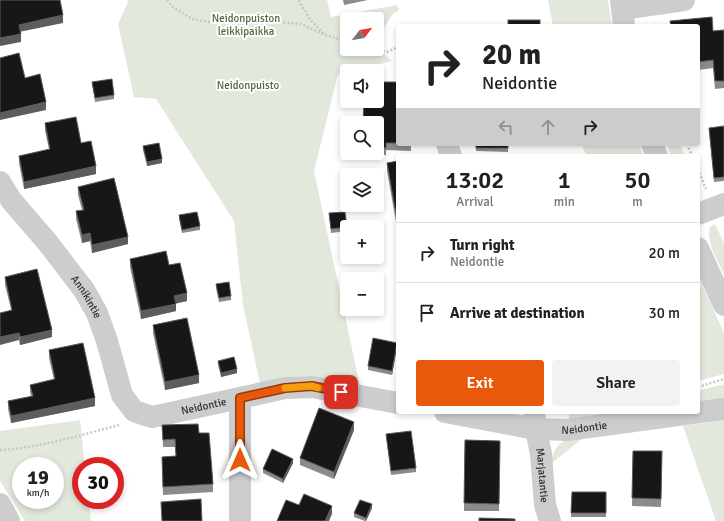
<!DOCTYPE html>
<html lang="en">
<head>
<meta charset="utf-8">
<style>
  :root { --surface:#fff; --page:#f2f2f2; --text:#202124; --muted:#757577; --line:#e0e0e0; --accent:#ea580c }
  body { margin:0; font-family:Signika,sans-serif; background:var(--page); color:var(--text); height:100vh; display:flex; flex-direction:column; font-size:15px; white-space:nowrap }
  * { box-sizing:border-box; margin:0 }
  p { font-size:13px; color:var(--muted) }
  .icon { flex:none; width:22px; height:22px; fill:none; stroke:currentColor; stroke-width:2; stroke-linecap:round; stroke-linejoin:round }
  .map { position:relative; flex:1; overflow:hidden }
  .panel { position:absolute; left:396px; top:154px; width:304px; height:260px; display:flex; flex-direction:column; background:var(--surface); border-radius:4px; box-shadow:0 2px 6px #0003 }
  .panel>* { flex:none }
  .banner { position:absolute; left:396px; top:24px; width:304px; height:122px; border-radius:4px; box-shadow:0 2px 6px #0003; background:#fff; color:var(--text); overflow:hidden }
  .needle { width:26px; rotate:59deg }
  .controls { position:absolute; left:340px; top:12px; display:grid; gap:8px }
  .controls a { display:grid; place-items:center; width:44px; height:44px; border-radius:4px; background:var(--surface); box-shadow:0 2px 6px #0003; font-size:20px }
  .speed { position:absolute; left:12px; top:457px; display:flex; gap:8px; font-size:20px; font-weight:700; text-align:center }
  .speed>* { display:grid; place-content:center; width:52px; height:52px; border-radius:50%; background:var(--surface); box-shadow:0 2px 6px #0003; line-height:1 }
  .speed small { font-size:10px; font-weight:400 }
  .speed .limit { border:6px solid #d22; background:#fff; color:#111 }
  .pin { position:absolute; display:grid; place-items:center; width:34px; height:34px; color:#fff; margin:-17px; border-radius:8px; box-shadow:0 2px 6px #0006 }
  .me { position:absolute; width:44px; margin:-22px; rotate:0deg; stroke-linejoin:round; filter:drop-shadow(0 0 3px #0008) }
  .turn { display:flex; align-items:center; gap:14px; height:84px; padding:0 20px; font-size:18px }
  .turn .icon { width:52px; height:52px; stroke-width:2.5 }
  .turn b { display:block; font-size:28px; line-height:34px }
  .lanes { display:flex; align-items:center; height:38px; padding:0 20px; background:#0003; justify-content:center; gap:20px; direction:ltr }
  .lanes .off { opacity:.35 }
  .eta { display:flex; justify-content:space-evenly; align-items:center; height:68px; text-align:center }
  .eta b { font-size:24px; font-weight:600; line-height:28px }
  .action { display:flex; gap:8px; margin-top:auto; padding:8px 20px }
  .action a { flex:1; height:46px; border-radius:4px; background:var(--accent); color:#fff; font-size:16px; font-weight:600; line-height:46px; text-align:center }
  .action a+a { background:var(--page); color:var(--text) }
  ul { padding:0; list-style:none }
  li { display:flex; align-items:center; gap:12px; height:60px; padding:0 20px; border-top:1px solid var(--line) }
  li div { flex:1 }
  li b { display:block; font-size:15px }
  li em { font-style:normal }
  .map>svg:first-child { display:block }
  .green { fill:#e3e8dc; fill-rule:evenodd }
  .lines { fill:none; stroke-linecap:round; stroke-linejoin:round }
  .path { stroke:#c7c7c7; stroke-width:2.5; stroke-dasharray:2 2; stroke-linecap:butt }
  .minor { stroke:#cdcdcd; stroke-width:22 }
  .tertiary { stroke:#cdcdcd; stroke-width:22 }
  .wall { fill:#8b8b8b }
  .shaded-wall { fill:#5d5d5d }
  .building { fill:#171717; stroke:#5d5d5d }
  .route-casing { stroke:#983908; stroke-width:10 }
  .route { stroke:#ea580c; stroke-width:7 }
  .slow { stroke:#f59e0b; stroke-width:7 }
  .labels { text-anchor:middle; stroke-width:4; stroke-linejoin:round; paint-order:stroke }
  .park-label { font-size:11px; fill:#536840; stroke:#fff }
  .street-label { font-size:11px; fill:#303030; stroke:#fff }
</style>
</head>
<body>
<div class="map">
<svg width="724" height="521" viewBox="0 0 724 521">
  <rect width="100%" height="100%" fill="#fff"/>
  <g class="green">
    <path d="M127 0H327L331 17 397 5 399 10 393 14 384 27 382 43 384 54 392 61 338 74 314 171 360 386 310 376 286 377 260 383 243 305 234 221 156 99 134 97 118 24 128 2ZM347 19H377V49H347Z"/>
    <path d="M548 0H608L612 26H553Z"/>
    <path d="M581 144H639L643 156H587Z"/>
    <path d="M667 144H680L685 156H671Z"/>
    <path d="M715 224 724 243V274C717 259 706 244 710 227Z"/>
    <path d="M698 276 724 333V374L698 381Z"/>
    <path d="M724 384V400L698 404V391Z"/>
    <path d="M577 412H637L569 419V413Z"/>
    <path d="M80 420 85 466H81V500H89L91 521H25L0 481V431ZM21 466H55V500H21Z"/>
    <path d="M724 420V521H716L683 426Z"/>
    <path d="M582 439 553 462 551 463C552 454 556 444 566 440 571 439 577 439 582 439Z"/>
  </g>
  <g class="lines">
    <g class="path">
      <path d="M167 0 173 7 192 19 216 23 242 19 301 24 325 35"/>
      <path d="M299 0 300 3 310 19 325 35 347 41"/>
      <path d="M375 49 387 52 398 47"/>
      <path d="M687 144 692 156"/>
      <path d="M698 169 706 189"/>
      <path d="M698 387 724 379"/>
      <path d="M0 450C40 448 80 435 119 425"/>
    </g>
    <g class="minor">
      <path d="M622 9 684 0"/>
      <path d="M447 144 451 156"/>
      <path id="s1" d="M0 182 11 200 48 243 84 290 97 313 107 341 122 395 134 411 152 417 240 398 285 388 312 387 398 403"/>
      <path d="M698 214 724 204"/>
      <path id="s2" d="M445 412 536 429 567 430 724 409"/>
      <path id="s3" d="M534 412 536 429 541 454 545 505 550 521"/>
      <path d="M0 504 9 521"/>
      <path d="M240 521V398"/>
    </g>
    <g class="tertiary">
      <path d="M621 0 624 26"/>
      <path d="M652 144 657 156"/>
      <path d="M698 248 724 305"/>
    </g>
  </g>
  <g class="wall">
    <path d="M343 0H368L344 5Z"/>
    <path d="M712 17 713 31 724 30V88L715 89 713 68 698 70V26H670V21Z"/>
    <path d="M92 82 114 95V99L95 102Z"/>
    <path d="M398 82V144H411V151L386 150V155H363V153H377V123Z"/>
    <path d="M45 123 81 143 96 174 24 189 19 163V156L49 149 45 131Z"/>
    <path d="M724 126V181L714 182 709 128Z"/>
    <path d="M476 144H508V152L476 151Z"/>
    <path d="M539 144H557V146L539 145Z"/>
    <path d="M143 146 162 163 147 166 143 150Z"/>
    <path d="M398 161V233L387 171V163Z"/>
    <path d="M78 187 128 244 92 253 90 241 82 243 76 219V211L82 210 78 195Z"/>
    <path d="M329 213 347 227V231L331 233Z"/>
    <path d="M179 215 200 226V230L182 233 179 219Z"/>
    <path d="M130 259 169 265 187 301 176 303V311L141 319 130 267Z"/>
    <path d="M5 277 52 337 20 345 5 285Z"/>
    <path d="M216 284 231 296V300L219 302 216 288Z"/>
    <path d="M153 325 199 383 165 390 153 333Z"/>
    <path d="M397 347 392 375 368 370V366Z"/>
    <path d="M49 350 95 406 11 423 8 409V401L31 396 30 392V385L54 380 49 358Z"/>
    <path d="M218 361 237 373 221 377 218 365Z"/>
    <path d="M162 425 199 433 213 484V492L163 495 162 457 176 456 175 447H163Z"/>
    <path d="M354 430 334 479 300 465V458Z"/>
    <path d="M386 434 416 468V472L391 475Z"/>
    <path d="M465 440 500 441 499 511H464Z"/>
    <path d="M633 451H662L661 507 632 506Z"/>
    <path d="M293 463 283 483 263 473V469Z"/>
    <path d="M572 492H606V517H571Z"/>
    <path d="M372 508 366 521H365L354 517V513Z"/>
  </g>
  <g class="shaded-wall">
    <path d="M63 15V23L19 32V25Z"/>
    <path d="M21 34V42L0 46V38Z"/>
    <path d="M46 102V110L0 120V113Z"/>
    <path d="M162 159V163L147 166V162Z"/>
    <path d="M96 166V174L24 189V182Z"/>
    <path d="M90 233V241L82 243V235Z"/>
    <path d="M128 237V244L92 253V245Z"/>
    <path d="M187 293V301L174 304V296Z"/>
    <path d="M176 304V311L141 319V311Z"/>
    <path d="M52 330V337L20 345V337Z"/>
    <path d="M19 333V340L0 345V337Z"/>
    <path d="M397 343V347L392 375V371Z"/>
    <path d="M237 369V373L221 377V373Z"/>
    <path d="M199 375V383L165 390V382Z"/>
    <path d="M95 398V406L11 423V416Z"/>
    <path d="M354 422V430L334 479V472Z"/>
    <path d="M293 459V463L283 483V479Z"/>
    <path d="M372 504V508L366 521V518Z"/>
    <path d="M332 506V514L329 521H325Z"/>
  </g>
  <g class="building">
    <path d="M0 0H60L63 15 19 25 21 34 0 38Z"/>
    <path d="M712 17 713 31 724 30V81H715L713 60 698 62V26H671L670 21Z"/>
    <rect x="508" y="20" width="32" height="6"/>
    <path d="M19 53 25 78 40 74 46 102 0 113V58Z"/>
    <path d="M112 79 114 95 95 98 92 82Z"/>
    <path d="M377 82H398V143H386V148L377 147V123H363L364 101H377Z"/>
    <path d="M76 117 81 143 91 141 96 166 24 182 19 156 50 149 45 123Z"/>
    <path d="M724 126V177L714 178 709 128Z"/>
    <path d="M159 143 162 159 147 162 143 146Z"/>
    <rect x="476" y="144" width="32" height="4"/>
    <path d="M398 161V225L387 163Z"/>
    <path d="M114 178 128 237 92 245 90 233 82 235 76 211 84 210 78 187Z"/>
    <path d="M197 212 200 226 182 230 179 215Z"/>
    <path d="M345 212 347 227 331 229 329 213Z"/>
    <path d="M166 251 169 265 180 263 187 293 174 296 176 304 141 311 130 259Z"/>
    <path d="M37 269 52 330 20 337 19 333 0 337V313L12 310 5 277Z"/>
    <path d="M229 282 231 296 219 298 216 284Z"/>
    <path d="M187 318 199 375 165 382 153 325Z"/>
    <path d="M373 338 397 343 392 371 368 366Z"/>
    <path d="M83 343 95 398 11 416 8 401 33 396 30 385 55 379 49 350Z"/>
    <path d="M234 357 237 369 221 373 218 361Z"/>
    <path d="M319 408 354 422 334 472 300 458Z"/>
    <path d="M198 424 199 433H209L213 484 163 487 162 457 176 456 175 439 163 440 162 425Z"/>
    <path d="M411 431 416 468 391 471 386 434Z"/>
    <path d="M465 440 500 441 499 504 464 503Z"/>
    <path d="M272 449 293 459 283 479 263 469Z"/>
    <path d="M633 451H662L661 499 632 498Z"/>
    <path d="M572 492H606V513H571Z"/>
    <path d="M304 494 332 506 325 521H277L286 500 299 505Z"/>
    <path d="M201 499 202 521H162L161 502Z"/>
    <path d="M360 500 372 504 366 518 354 513Z"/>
    <path d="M479 518 515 519V521H479Z"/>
  </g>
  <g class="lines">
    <defs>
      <path id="route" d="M240 460V398L285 388 312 386 341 392"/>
    </defs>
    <use href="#route" class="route-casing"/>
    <use href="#route" class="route"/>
    <path class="slow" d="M285 388 312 386 318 388"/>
  </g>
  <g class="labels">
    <g class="park-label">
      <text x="246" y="22">Neidonpuiston<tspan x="246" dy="13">leikkipaikka</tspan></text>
      <text x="248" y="89">Neidonpuisto</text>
    </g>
    <g class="street-label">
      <text dy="4" stroke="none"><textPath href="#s1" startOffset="144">Annikintie</textPath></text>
      <text dy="4" stroke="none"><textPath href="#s1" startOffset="341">Neidontie</textPath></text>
      <text dy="4" stroke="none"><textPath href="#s2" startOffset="141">Neidontie</textPath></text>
      <text dy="4" stroke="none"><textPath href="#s3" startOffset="64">Marjatantie</textPath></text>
    </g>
  </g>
</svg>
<div class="controls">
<a><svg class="needle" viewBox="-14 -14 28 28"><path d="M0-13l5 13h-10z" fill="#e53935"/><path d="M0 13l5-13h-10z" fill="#757577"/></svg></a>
<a><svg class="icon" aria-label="sound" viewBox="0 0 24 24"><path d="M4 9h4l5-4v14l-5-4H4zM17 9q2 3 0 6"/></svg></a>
<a><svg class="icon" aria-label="search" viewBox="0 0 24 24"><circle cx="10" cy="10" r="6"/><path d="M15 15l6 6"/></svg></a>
<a><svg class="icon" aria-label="layers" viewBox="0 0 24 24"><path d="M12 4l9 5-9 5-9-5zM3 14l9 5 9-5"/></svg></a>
<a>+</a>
<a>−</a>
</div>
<div class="speed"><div>19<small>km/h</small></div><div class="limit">30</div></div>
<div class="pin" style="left:341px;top:392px;background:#d93025"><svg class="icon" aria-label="arrive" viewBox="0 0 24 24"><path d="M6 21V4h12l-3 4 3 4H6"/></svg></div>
<svg class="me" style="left:240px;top:460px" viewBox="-20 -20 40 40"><path d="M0-17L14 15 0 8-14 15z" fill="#ea580c" stroke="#fff" stroke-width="4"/></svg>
<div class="banner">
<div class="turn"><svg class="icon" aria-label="right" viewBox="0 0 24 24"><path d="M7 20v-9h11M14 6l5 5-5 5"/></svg><div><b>20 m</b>Neidontie</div></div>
<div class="lanes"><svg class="icon off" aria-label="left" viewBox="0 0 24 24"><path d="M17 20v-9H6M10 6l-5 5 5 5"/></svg><svg class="icon off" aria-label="ahead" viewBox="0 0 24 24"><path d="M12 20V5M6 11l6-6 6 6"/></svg><svg class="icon" aria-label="right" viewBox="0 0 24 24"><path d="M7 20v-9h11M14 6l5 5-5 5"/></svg></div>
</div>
<section class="panel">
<div class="eta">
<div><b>13:02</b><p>Arrival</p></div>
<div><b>1</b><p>min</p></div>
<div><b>50</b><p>m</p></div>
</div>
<ul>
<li><svg class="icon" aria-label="right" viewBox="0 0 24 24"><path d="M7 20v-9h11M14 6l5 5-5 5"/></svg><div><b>Turn right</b><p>Neidontie</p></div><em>20 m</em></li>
<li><svg class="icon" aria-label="arrive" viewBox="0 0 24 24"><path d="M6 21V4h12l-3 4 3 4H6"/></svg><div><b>Arrive at destination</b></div><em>30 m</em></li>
</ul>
<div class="action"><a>Exit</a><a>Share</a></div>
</section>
</div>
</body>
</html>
